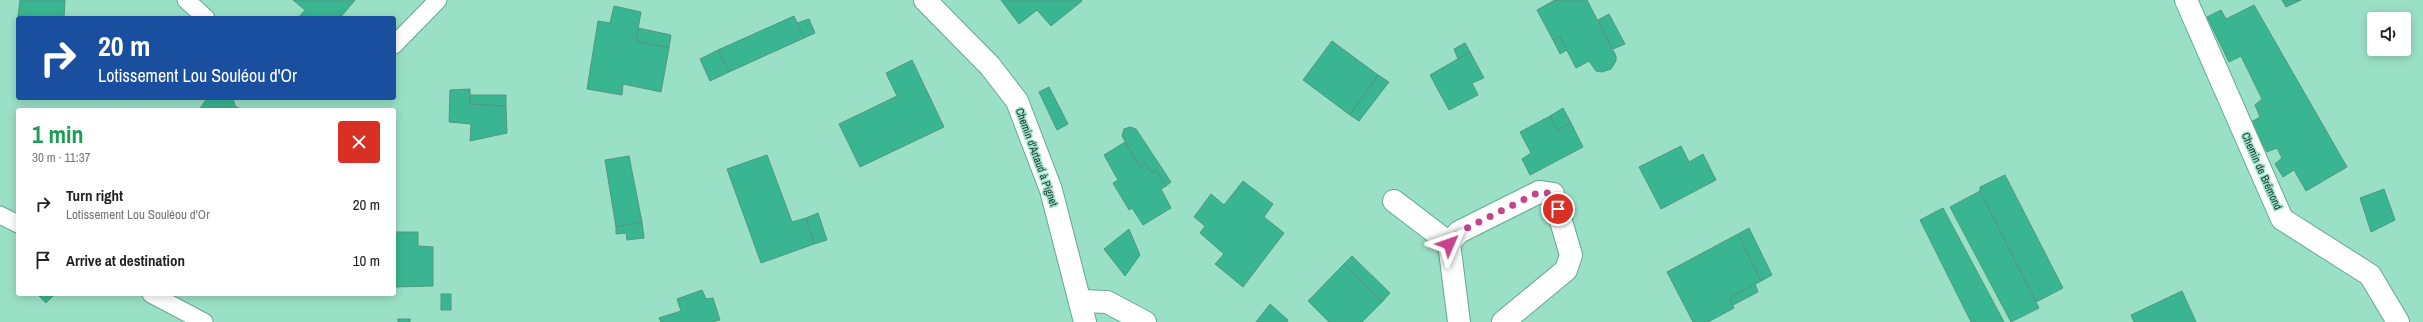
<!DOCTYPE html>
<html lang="en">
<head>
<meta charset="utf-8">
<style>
  :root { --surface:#fff; --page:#f2f2f2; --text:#202124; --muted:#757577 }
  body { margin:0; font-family:"Archivo Narrow",sans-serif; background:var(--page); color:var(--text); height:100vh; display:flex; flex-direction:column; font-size:15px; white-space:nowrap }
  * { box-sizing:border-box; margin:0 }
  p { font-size:13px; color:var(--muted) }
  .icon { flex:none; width:22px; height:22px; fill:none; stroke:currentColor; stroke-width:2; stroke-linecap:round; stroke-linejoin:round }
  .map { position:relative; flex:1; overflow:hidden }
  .panel { position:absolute; left:16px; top:108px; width:380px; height:188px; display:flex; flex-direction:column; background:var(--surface); border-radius:4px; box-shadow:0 2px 10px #0003 }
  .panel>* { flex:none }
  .banner { position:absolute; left:16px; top:16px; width:380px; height:84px; border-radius:4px; box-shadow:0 2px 10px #0003; background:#1a4fa0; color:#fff; overflow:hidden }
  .controls { position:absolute; left:2367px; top:12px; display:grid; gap:8px }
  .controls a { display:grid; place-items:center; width:44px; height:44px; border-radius:4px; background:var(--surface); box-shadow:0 2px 10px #0003; font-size:20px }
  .pin { position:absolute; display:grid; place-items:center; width:34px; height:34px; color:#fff; margin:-17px; border:2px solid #fff; border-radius:50%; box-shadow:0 1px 4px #0007 }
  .me { position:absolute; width:44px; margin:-22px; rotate:47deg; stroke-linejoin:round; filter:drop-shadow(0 0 3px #0008) }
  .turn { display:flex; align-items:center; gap:14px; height:84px; padding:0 16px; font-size:18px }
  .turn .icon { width:52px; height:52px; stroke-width:2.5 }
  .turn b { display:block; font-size:28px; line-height:34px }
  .round { display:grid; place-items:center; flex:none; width:42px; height:42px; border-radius:4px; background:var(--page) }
  .headline { display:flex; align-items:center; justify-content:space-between; height:68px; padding:0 16px }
  h1 { font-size:24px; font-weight:700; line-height:30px; color:#1e9e55 }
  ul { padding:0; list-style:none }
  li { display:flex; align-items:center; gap:12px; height:56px; padding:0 16px }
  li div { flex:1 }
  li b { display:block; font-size:15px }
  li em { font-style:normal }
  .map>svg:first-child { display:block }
  .building { fill:#3ab591; stroke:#539780 }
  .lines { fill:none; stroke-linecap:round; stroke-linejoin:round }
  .service-casing { stroke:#64a991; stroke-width:19 }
  .minor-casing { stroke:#64a991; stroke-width:24 }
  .tertiary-casing { stroke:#64a991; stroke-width:24 }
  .service { stroke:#fff; stroke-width:17 }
  .minor { stroke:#fff; stroke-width:22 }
  .tertiary { stroke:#fff; stroke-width:22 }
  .route { stroke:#c6448c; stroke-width:7; stroke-dasharray:0 12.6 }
  .labels { text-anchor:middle; stroke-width:3; stroke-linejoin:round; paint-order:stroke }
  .street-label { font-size:11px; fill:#1a362d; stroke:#9ae0c6 }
</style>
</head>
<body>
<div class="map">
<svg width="2423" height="322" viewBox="0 0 2423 322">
  <rect width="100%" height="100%" fill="#9ae0c6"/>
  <g class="building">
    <path d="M20 0H65L64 18 18 16Z"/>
    <path d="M293 0H355L340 18H298L305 10Z"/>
    <path d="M1001 0H1081L1082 1 1051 26 1037 10 1019 24Z"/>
    <path d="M1555 0H1587L1616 56V61L1611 69 1602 72 1596 71 1589 61 1576 68 1560 37 1553 40 1537 10Z"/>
    <path d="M2282 0H2301L2286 7Z"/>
    <path d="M2254 5 2347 167 2306 191 2294 170 2283 177 2275 164 2282 158 2277 148 2267 152 2251 122 2260 117 2255 105 2262 99 2241 56 2229 62 2207 17 2221 10 2226 19Z"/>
    <path d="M614 6 641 12 636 41 669 48 661 92 623 84 622 95 587 89 598 21 610 23Z"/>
    <path d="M1609 14 1625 44 1613 49 1598 20Z"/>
    <path d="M794 16 804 38 729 72 718 50Z"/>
    <path d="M809 19 815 33 804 38 797 23Z"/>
    <path d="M638 28 671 35 669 48 636 41Z"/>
    <path d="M1560 37 1567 50 1560 54 1553 40Z"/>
    <path d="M1332 41 1378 75 1350 115 1303 80Z"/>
    <path d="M1465 43 1470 52 1458 59 1454 49Z"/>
    <path d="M718 50 729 72 710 81 700 59Z"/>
    <path d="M1470 52 1484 78 1472 83 1478 95 1449 110 1430 75Z"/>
    <path d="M912 60 944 127 860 167 839 124 897 96 886 73Z"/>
    <path d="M1378 75 1389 82 1359 121 1350 115Z"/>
    <path d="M1049 87 1068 124 1057 130 1039 92Z"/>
    <path d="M470 89V104L506 106 507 133 470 141 471 124 449 122 450 90Z"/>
    <path d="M470 95H506V106L470 104Z"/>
    <path d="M207 98H233L235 106 242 110H199Z"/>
    <path d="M1563 108 1571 123 1557 130 1550 116Z"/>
    <path d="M1550 116 1557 130 1571 123 1583 147 1530 175 1522 159 1531 153 1520 132Z"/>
    <path d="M1130 127 1136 129 1171 182 1166 186 1156 170 1152 173 1145 163 1140 167 1122 136 1124 129Z"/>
    <path d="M1125 142 1140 167 1145 163 1152 173 1156 170 1166 186 1161 189 1171 208 1143 225 1132 208 1129 210 1113 183 1118 180 1104 155Z"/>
    <path d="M1681 146 1689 162 1703 154 1716 180 1661 209 1639 167Z"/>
    <path d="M767 155 792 222 806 218 814 244 761 263 727 169Z"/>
    <path d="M629 156 642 222 616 227 605 160Z"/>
    <path d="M2005 175 2063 288 2036 302 1980 191V187Z"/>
    <path d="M1243 181 1273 204 1264 217 1284 233 1243 287 1215 264 1224 254 1200 233 1205 226 1194 217 1211 194 1224 205Z"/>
    <path d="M2384 189 2395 220 2371 232 2360 198Z"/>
    <path d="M1980 191 2039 308 2011 322 1950 207Z"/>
    <path d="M1943 208 2004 322H1971L1920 220Z"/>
    <path d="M818 213 827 240 814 244 806 218Z"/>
    <path d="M642 222 644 238 627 240 626 233 616 234V227Z"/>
    <path d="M1749 228 1772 275 1761 281 1738 234Z"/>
    <path d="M1129 229 1140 255 1125 276 1104 249Z"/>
    <path d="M394 232H418V246L433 247V286L394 287Z"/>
    <path d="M1738 234 1761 281 1730 298 1734 308 1708 322H1693L1667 272Z"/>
    <path d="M1352 256 1390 293 1382 302 1344 264Z"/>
    <path d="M1344 264 1382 302 1362 322H1329L1308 301Z"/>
    <path d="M1755 284 1758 292 1733 305 1730 298Z"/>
    <path d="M702 290 706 299 713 298 720 320 712 322H661L659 318 681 311 677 299Z"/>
    <path d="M2182 291 2196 322H2134L2131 315Z"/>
    <path d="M37 294H55L46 303Z"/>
    <rect x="441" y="294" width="10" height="16"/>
    <path d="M1270 304 1288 320 1287 322H1256Z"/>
    <rect x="398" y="319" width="12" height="3"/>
  </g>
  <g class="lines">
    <defs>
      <g id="service">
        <path d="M186 0 206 18"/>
        <path d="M394 45 438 0"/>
        <path d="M0 215 18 224"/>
        <path d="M151 294 204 322"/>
      </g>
      <g id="minor">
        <path d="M925 0 990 66 1017 101 1051 190 1085 322"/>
        <path d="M1394 201 1449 243"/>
        <path d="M1081 301 1107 302 1145 322"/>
        <path d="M1459 322 1449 243 1459 232 1539 192 1553 194 1571 255 1566 270 1503 322"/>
      </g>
      <path id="tertiary" d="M2186 0 2282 219 2370 275 2398 322"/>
    </defs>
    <use href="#service" class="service-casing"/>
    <use href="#minor" class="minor-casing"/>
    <use href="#tertiary" class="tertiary-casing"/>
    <use href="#service" class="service"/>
    <use href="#minor" class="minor"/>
    <use href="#tertiary" class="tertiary"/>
  </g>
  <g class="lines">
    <path class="route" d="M1449 244 1459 232 1539 192 1554 194 1558 209"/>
  </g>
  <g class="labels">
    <g class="street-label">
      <text transform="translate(1037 157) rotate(70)" y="4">Chemin d'Artaud à Pignet</text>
      <text transform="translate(2262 171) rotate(66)" y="4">Chemin de Brémond</text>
    </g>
  </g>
</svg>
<div class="controls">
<a><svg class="icon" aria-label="sound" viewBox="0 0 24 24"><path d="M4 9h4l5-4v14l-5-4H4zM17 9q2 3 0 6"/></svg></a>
</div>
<div class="pin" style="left:1558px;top:209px;background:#d93025"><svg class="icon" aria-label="arrive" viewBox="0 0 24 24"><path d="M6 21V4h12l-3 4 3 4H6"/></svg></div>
<svg class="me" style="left:1449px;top:244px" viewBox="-20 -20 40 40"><path d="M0-17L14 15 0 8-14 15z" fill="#c6448c" stroke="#fff" stroke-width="4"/></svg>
<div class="banner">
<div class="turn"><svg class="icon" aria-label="right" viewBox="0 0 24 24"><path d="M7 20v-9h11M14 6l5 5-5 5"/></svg><div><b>20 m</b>Lotissement Lou Souléou d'Or</div></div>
</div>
<section class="panel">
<div class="headline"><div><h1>1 min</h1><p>30 m · 11:37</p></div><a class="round" style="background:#d93025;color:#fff"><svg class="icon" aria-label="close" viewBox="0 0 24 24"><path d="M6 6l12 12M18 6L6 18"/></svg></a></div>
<ul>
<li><svg class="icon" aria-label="right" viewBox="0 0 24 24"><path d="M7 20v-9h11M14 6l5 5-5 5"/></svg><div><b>Turn right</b><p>Lotissement Lou Souléou d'Or</p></div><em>20 m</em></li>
<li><svg class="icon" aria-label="arrive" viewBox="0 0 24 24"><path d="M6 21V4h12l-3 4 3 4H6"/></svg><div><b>Arrive at destination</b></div><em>10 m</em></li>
</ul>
</section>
</div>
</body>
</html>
